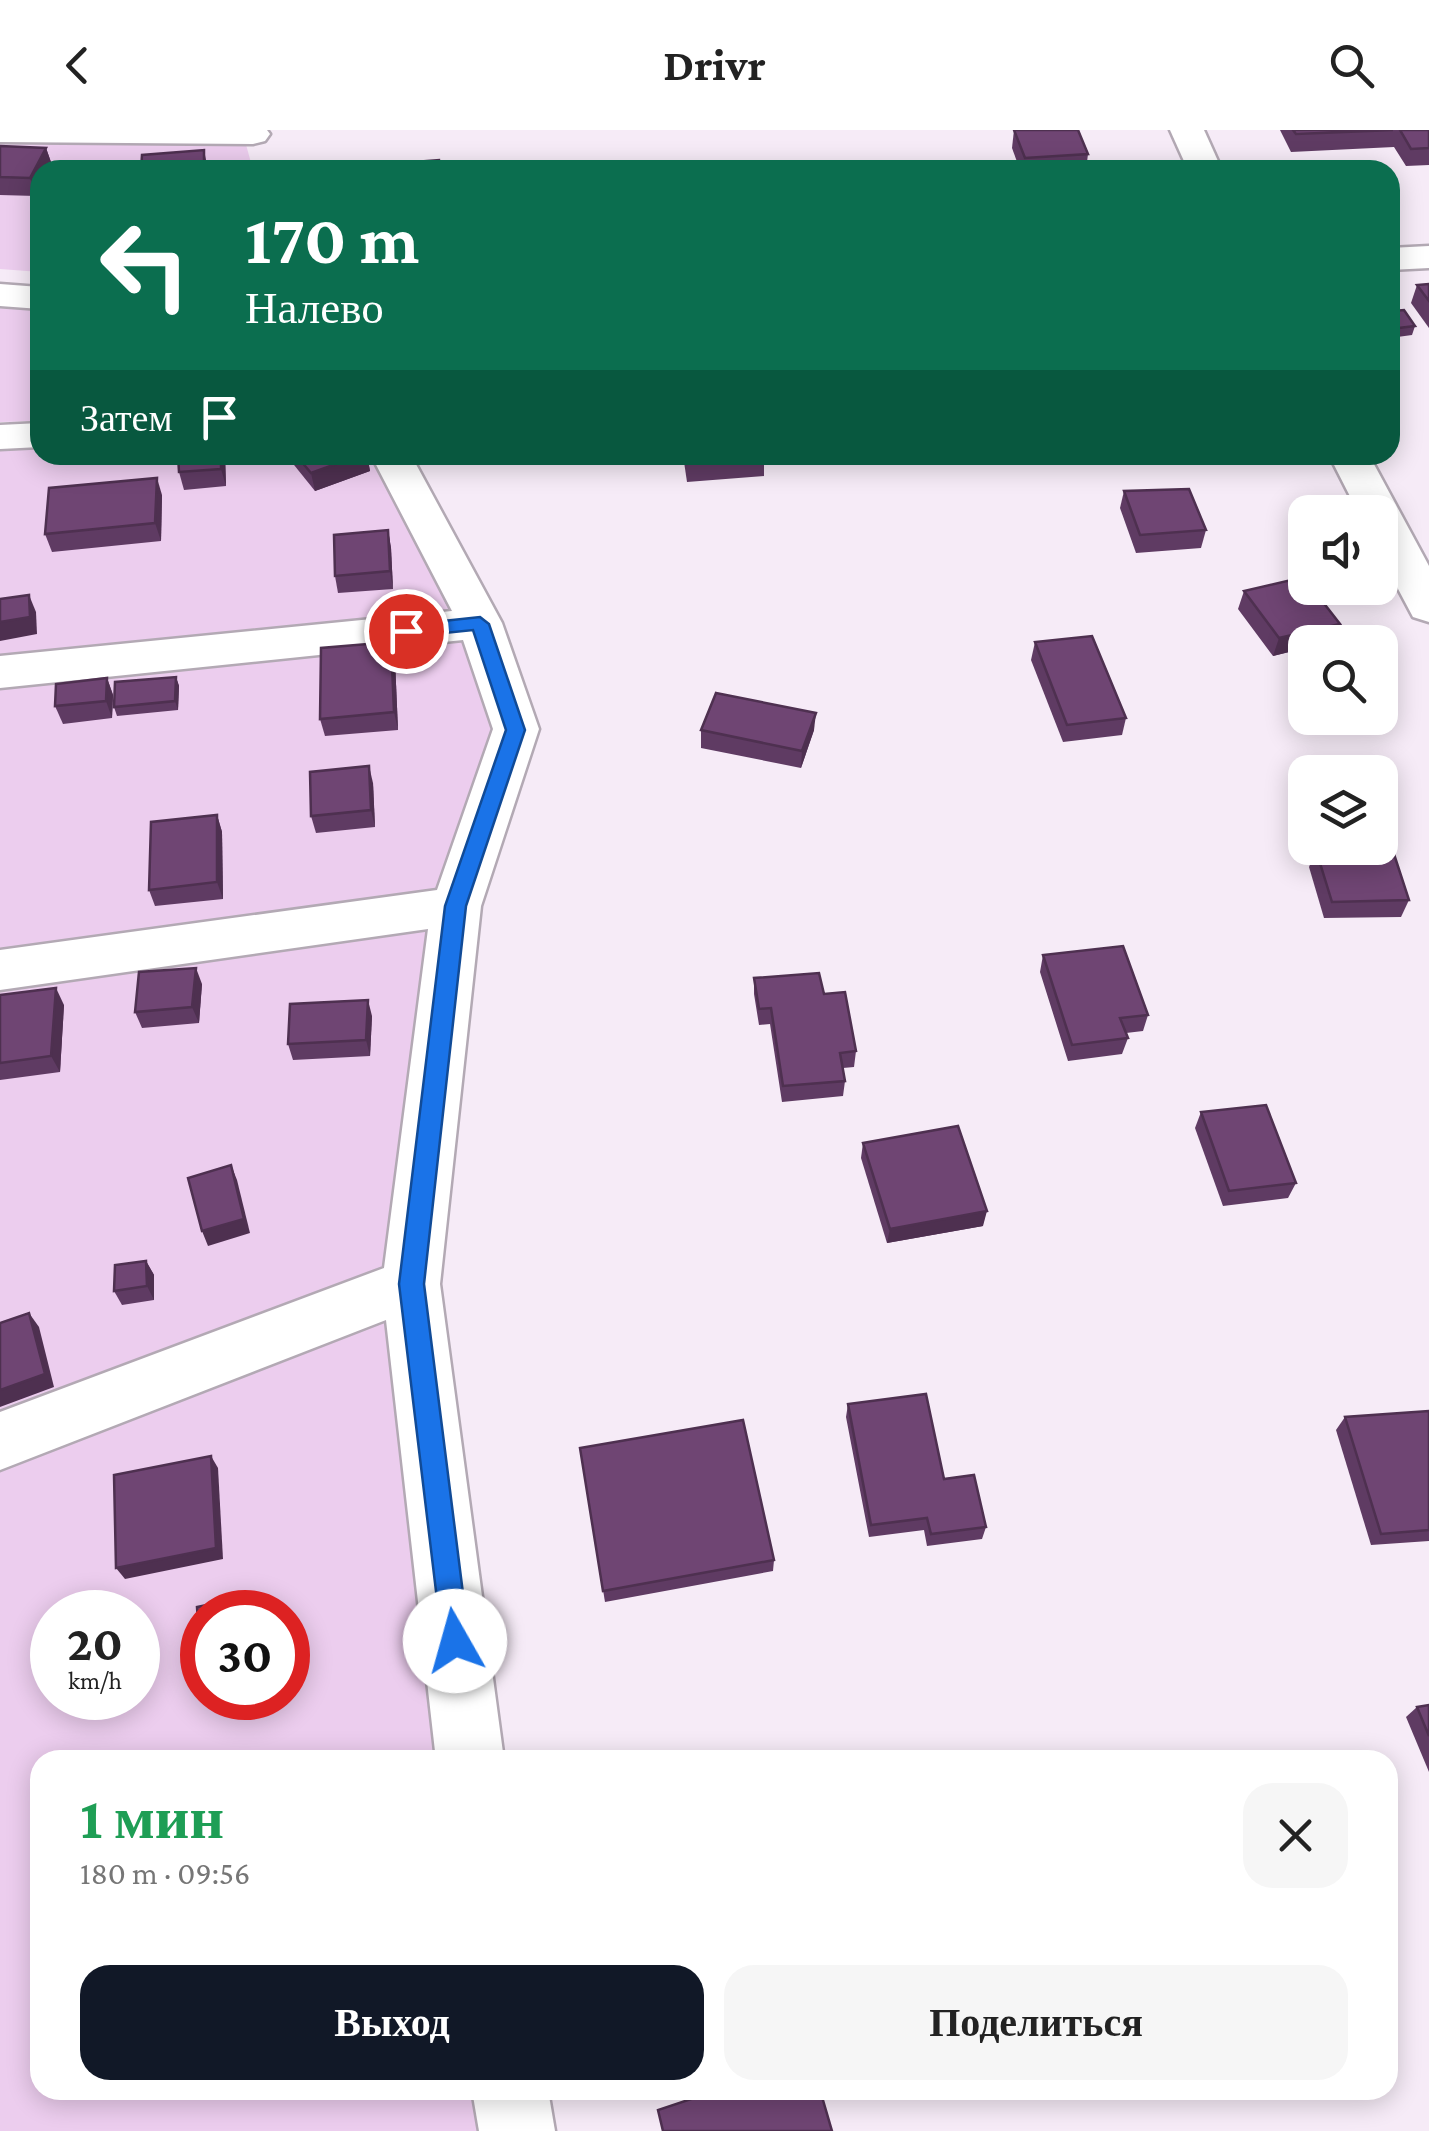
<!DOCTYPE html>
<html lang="ru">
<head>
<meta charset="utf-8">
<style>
  :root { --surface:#fff; --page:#f6f6f6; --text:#222; --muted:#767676; --accent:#111827 }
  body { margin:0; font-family:"Crimson Pro",serif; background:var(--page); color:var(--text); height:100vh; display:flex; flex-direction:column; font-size:38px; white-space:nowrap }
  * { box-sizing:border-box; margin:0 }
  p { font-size:32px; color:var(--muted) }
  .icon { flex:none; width:55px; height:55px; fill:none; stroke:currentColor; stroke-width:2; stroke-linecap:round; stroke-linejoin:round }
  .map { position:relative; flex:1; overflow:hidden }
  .sheet { position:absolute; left:30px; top:1620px; width:1368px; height:350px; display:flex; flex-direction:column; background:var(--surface); border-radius:30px; box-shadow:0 5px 25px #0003 }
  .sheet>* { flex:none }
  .hud { position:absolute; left:30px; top:30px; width:1370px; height:305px; border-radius:30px; box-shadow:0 5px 25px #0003; background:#0b6e4f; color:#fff; overflow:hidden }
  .tools { position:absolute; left:1288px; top:365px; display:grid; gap:20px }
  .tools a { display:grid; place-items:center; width:110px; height:110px; border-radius:20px; background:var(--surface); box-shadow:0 5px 25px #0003; font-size:50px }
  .speed { position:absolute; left:30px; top:1460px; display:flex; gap:20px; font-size:50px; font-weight:700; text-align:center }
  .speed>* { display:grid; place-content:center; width:130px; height:130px; border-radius:50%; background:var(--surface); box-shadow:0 5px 25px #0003; line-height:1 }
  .speed small { font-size:25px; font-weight:400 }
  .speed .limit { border:15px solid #d22; background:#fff; color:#111 }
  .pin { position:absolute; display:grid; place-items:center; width:85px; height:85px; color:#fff; margin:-42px; border:5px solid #fff; border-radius:50%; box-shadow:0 2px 10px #0007 }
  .me { position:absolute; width:110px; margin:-55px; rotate:353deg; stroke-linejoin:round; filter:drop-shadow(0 0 8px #0008) }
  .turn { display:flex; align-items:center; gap:35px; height:210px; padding:0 50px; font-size:45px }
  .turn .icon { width:130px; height:130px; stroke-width:2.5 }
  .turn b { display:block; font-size:70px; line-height:85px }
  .then { display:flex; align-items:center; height:95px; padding:0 50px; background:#0003; gap:20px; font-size:38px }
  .round { display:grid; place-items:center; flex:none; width:105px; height:105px; border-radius:30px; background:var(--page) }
  .headline { display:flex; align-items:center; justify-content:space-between; height:170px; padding:0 50px }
  h1 { font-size:60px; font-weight:700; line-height:75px; color:#1e9e55 }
  .primary-button { display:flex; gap:20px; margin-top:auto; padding:20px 50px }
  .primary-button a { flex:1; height:115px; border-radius:30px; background:var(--accent); color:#fff; font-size:40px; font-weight:700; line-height:115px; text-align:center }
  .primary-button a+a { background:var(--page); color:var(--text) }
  header { display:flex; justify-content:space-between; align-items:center; height:130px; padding:0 50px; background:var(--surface); font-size:45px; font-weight:700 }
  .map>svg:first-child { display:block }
  .green { fill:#eccdee; fill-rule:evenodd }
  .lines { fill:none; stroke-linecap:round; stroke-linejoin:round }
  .minor-casing { stroke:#b3a9b4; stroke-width:5 }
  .minor { fill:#fff; fill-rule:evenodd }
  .wall { fill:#5f3b63 }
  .shaded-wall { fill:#4e3050 }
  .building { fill:#6f4573; stroke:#4e3050; stroke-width:2.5 }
  .route { fill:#1a73e8; stroke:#114b97; stroke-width:2.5 }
</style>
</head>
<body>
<header><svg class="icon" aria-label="back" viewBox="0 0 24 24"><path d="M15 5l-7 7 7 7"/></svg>Drivr<svg class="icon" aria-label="search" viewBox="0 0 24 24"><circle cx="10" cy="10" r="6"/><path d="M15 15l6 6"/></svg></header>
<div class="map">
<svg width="1429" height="2001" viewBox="0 0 1429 2001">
  <rect width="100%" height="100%" fill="#f6ebf7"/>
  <g class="green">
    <path d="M0 0H242L253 40H40V142L0 139Z"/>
    <path d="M0 156 40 158V291L0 292Z"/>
    <path d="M40 309V325H372L462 487 0 532V311Z"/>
    <path d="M469 507 498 601 444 767 0 826V553Z"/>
    <path d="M441 789 396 1143 0 1295V852Z"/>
    <path d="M397 1175 447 1630H40V1960H484L489 2001H0V1336ZM52 1482H138V1568H52ZM202 1482H288V1568H202Z"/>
  </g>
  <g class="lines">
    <defs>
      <g id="minor">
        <path d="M0 0H267L270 4 265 11 253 14 0 12Z"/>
        <path d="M1170 0H1204L1222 40H1188Z"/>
        <path d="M1429 116V138L1390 140V118Z"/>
        <path d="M0 154 40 157V179L0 176Z"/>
        <path d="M40 293V317L0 319V295Z"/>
        <path d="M371 325H411L502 493 539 599 481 776 440 1154 504 1630H436L386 1190 0 1340V1282L384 1138 428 799 0 860V820L437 760 493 599 463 510 0 558V526L452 481Z"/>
        <path d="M1329 325H1369L1429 436V492L1413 487 1380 425V382H1358Z"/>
        <path d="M472 1960H548L555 2001H479Z"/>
      </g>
    </defs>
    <use href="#minor" class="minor-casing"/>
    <use href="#minor" class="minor"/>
  </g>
  <g class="wall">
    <path d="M1014 0 1088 24 1086 40H1020L1012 18Z"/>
    <path d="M1280 0H1429V35L1406 36 1394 17 1291 22Z"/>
    <path d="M0 16 46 18 52 35 36 66 0 65Z"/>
    <path d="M1429 154V198L1411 173 1417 155Z"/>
    <path d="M1390 177 1393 181 1415 196 1412 205 1390 208Z"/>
    <path d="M225 325 226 356 184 360 179 342Z"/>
    <path d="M286 325H367L370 341 315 361Z"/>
    <path d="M683 325H764V346L687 352Z"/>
    <path d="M1124 361 1206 400 1201 418 1136 423 1120 378Z"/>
    <path d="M162 365 161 411 52 422 45 404Z"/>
    <path d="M388 400 391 418 393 459 338 463 335 446Z"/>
    <path d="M1244 461 1334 511 1305 512V518L1273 526 1238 479Z"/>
    <path d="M1035 512 1126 588 1122 605 1063 612 1031 530Z"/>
    <path d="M395 530 398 600 325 606 320 589Z"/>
    <path d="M176 547 179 556 178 580 117 586 114 577Z"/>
    <path d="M107 548 113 565 112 588 63 594 55 576Z"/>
    <path d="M701 600H814L801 638 701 618Z"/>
    <path d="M373 653 375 697 316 703 311 686Z"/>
    <path d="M217 685 222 702 223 769 155 776 149 760Z"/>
    <path d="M1316 720 1409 770 1401 787 1324 788 1309 737Z"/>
    <path d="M1043 825 1148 885 1143 901 1126 903 1128 908 1122 924 1068 931 1040 842Z"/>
    <path d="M754 848 824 864 856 921 854 937 843 938 845 951 843 966 782 972 770 894 759 895 754 864Z"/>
    <path d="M202 854 199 893 142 898 135 882Z"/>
    <path d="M0 865 64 875 60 942 0 950Z"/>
    <path d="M372 886 370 926 293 930 288 914Z"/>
    <path d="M1201 982 1296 1053 1288 1068 1223 1076 1195 998Z"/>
    <path d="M863 1013 983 1096 887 1113 861 1028Z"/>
    <path d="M146 1131 154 1145V1170L122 1175 114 1161Z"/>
    <path d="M848 1274 944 1349 986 1397 982 1409 927 1416 924 1400 869 1407 846 1287Z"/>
    <path d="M1429 1281V1411L1371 1415 1336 1300 1345 1287Z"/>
    <path d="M580 1318 774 1430 773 1441 605 1472Z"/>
    <path d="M1429 1575V1642L1406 1587 1417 1577Z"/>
  </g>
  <g class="shaded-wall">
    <path d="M46 18 52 35 49 40H40V57L36 66 30 48Z"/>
    <path d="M204 20 208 40H204Z"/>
    <path d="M221 325H225L226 356 221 339Z"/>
    <path d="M361 325H367L370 341 315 361 311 343Z"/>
    <path d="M157 348 162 365 161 411 155 393Z"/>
    <path d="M388 400 391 418 393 459 390 441Z"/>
    <path d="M29 465 36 482 37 504 0 511V492Z"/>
    <path d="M1340 494 1334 511 1305 512V518L1273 526 1279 508Z"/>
    <path d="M391 512 395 530 398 600 394 582Z"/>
    <path d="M176 547 179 556 178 580 175 571Z"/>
    <path d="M107 548 113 565 112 588 106 571Z"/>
    <path d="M816 583 814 600 801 638 802 621Z"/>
    <path d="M369 636 373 653 375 697 371 680Z"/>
    <path d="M217 685 222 702 223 769 217 752Z"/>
    <path d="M196 838 202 854 199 893 192 877Z"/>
    <path d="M56 858 64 875 60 942 51 926Z"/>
    <path d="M368 870 372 886 370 926 366 910Z"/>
    <path d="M231 1035 237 1050 250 1103 208 1116 202 1101Z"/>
    <path d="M987 1081 983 1096 887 1113 890 1099Z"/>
    <path d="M146 1131 154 1145V1170L147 1156Z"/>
    <path d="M29 1183 39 1197 54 1257 0 1277V1260Z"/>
    <path d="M211 1326 218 1338 223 1429 125 1449 116 1438Z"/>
    <path d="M255 1465 262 1476V1482H256Z"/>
  </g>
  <g class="building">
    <path d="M1014 0H1078L1088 24 1025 28Z"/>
    <path d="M1293 0H1393L1296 4Z"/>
    <path d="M1400 0H1429V18L1411 19Z"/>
    <path d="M0 16 46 18 30 48 0 47Z"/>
    <path d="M204 20V40H141L142 25Z"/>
    <path d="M439 30 440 40H362V36Z"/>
    <path d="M1429 154V171L1417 155Z"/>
    <path d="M1390 177 1393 181 1404 180 1415 196 1390 199Z"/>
    <path d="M178 325H221V339L179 342Z"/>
    <path d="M296 325H361L311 343Z"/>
    <path d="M685 325H764L765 328 687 334Z"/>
    <path d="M157 348 155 393 45 404 49 358Z"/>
    <path d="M1189 359 1206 400 1140 405 1124 361Z"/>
    <path d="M388 400 390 441 335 446 334 405Z"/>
    <path d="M1304 447 1305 458H1312L1340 494 1279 508 1244 461Z"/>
    <path d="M29 465 30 487 0 492V469Z"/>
    <path d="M1092 506 1126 588 1067 595 1035 512Z"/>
    <path d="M391 512 394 582 320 589 321 518Z"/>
    <path d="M176 547 175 571 114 577 115 552Z"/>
    <path d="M107 548 106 571 55 576 56 554Z"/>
    <path d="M716 563 816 583 802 621 701 600Z"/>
    <path d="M369 636 371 680 311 686 310 642Z"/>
    <path d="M217 685V752L149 760 151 692Z"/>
    <path d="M1392 718 1409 770 1332 772 1316 720Z"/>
    <path d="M1123 816 1148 885 1120 888 1128 908 1072 915 1043 825Z"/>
    <path d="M196 838 192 877 135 882 139 842Z"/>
    <path d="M819 843 824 864 845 862 856 921 840 923 845 951 783 956 771 878 759 879 754 848Z"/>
    <path d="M56 858 51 926 0 933V865Z"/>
    <path d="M368 870 366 910 288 914 290 874Z"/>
    <path d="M1266 975 1296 1053 1229 1061 1201 982Z"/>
    <path d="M958 996 987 1081 890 1099 863 1013Z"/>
    <path d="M231 1035 244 1089 202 1101 188 1048Z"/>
    <path d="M146 1131 147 1156 114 1161 115 1135Z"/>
    <path d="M29 1183 45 1244 0 1260V1193Z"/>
    <path d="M926 1264 944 1349 974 1345 986 1397 931 1404 927 1388 871 1395 848 1274Z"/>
    <path d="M1429 1281V1400L1381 1404 1345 1287Z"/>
    <path d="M743 1290 774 1430 603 1461 580 1318Z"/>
    <path d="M211 1326 216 1418 116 1438 114 1345Z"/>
    <path d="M255 1465 256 1482H202V1537H201L197 1477Z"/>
    <path d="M1429 1575V1606L1417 1577Z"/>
    <path d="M718 1960H820L832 2001H663L658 1980Z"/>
  </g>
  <path class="route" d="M480 487 489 494 525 600 466 776 424 1154 469 1511 465 1521 455 1524 446 1521 442 1511 399 1154 445 776 506 600 473 500 406 507 397 501 406 495Z"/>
</svg>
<div class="tools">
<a><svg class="icon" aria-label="sound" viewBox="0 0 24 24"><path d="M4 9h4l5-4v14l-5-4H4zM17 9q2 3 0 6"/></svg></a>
<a><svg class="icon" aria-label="search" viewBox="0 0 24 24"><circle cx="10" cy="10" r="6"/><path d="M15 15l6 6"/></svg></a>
<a><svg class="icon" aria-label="layers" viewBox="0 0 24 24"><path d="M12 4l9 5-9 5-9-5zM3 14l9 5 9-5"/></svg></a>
</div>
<div class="speed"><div>20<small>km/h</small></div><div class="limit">30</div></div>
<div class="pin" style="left:406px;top:501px;background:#d93025"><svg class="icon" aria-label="arrive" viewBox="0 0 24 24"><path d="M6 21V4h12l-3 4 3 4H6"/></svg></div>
<svg class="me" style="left:455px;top:1511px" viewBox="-20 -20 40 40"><circle r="19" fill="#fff"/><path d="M0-13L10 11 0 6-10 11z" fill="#1a73e8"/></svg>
<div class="hud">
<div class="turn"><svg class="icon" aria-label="left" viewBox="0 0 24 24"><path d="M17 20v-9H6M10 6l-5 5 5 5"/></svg><div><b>170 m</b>Налево</div></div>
<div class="then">Затем<svg class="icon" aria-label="arrive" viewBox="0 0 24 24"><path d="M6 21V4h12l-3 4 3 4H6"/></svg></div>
</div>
<section class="sheet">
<div class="headline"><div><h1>1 мин</h1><p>180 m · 09:56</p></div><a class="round"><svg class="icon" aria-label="close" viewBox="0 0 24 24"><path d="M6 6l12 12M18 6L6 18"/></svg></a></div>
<div class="primary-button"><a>Выход</a><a>Поделиться</a></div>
</section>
</div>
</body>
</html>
